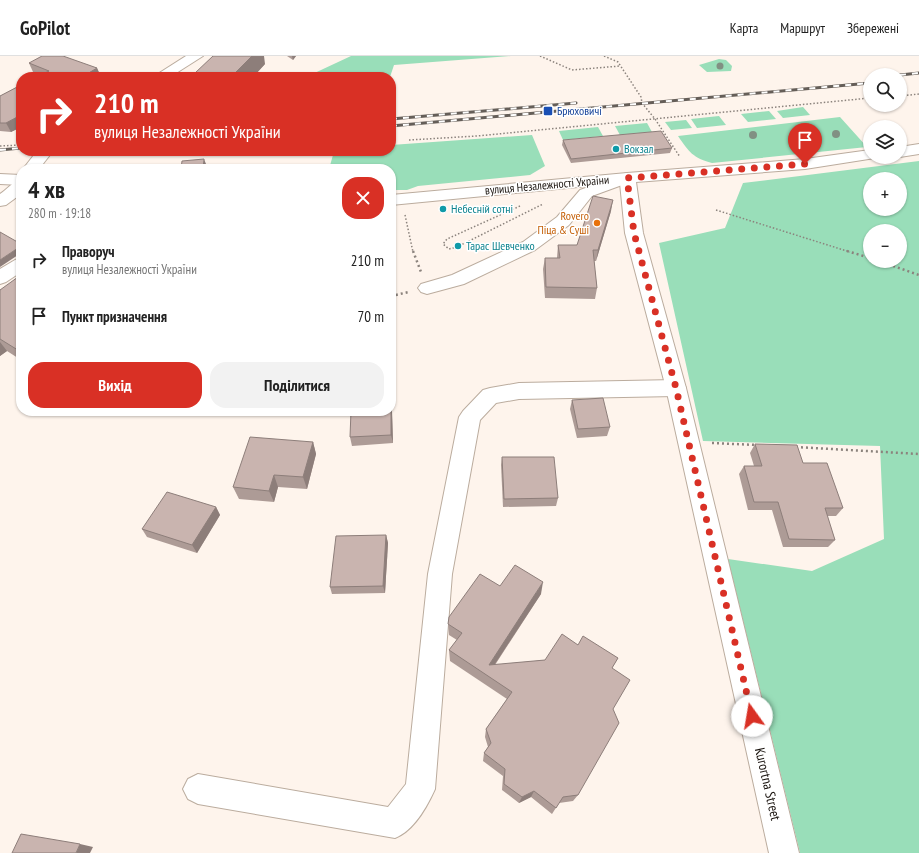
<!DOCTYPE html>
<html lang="uk">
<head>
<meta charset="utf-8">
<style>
  :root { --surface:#fff; --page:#f2f2f2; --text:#222; --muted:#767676; --line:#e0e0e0; --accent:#d93025 }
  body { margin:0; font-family:"PT Sans Narrow",sans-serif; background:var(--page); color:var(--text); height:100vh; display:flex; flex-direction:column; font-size:15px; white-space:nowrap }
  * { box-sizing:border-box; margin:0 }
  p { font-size:13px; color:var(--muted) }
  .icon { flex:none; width:22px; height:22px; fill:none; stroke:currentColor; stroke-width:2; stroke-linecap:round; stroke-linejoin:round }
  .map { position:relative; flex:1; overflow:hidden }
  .sheet { position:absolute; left:16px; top:108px; width:380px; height:252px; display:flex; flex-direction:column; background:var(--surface); border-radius:16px; box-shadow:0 1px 3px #0004 }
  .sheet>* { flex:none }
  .guide { position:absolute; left:16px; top:16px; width:380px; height:84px; border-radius:16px; box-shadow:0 1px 3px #0004; background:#d93025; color:#fff; overflow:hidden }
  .tools { position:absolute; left:863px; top:12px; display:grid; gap:8px }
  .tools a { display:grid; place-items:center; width:44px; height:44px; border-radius:50%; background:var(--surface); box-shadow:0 1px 3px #0004; font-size:20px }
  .pin { position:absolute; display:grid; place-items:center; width:34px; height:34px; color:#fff; margin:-41px -17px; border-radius:50% 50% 50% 0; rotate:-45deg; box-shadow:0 0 4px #0007 }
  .pin .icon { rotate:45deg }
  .me { position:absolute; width:44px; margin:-22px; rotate:347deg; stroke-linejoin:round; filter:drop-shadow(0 0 3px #0008) }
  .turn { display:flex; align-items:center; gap:14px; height:84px; padding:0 12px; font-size:18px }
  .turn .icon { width:52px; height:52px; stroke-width:2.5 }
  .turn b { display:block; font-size:28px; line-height:34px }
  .round { display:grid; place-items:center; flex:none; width:42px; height:42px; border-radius:16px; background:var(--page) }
  .headline { display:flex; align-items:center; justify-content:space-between; height:68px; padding:0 12px }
  h1 { font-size:24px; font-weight:700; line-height:30px }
  .action { display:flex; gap:8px; margin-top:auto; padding:8px 12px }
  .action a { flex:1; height:46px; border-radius:16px; background:var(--accent); color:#fff; font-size:16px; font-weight:700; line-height:46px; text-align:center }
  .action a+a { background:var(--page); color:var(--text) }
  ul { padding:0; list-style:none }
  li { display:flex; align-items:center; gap:12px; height:56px; padding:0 12px }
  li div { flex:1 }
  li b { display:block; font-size:15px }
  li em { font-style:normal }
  header { display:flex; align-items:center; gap:24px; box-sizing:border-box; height:56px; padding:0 20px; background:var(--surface); border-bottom:1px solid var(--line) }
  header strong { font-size:19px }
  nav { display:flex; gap:22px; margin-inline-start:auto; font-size:14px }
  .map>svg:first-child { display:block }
  .green { fill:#99deb9; fill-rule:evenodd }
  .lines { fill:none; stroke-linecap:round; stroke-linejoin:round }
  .minor-casing { stroke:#bbac9e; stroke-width:2 }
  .major-casing { stroke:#bbac9e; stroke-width:2 }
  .path-far1 { stroke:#8b837d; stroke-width:1.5; stroke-dasharray:1.5 2; stroke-linecap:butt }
  .path { stroke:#8b837d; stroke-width:2.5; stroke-dasharray:2 3; stroke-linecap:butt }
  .minor { fill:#fff; fill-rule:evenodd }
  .major { fill:#fff; fill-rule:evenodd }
  .rail-casing { stroke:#655e58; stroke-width:3 }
  .rail { stroke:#fff; stroke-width:2; stroke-dasharray:6; stroke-linecap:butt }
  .tree { fill:#819083 }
  .wall { fill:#ad9b96 }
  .shaded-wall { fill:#8d7e7a }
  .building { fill:#c9b4af; stroke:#8d7e7a }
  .route { stroke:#d93025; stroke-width:7; stroke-dasharray:0 12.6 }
  .transit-dot { fill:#1a4fb4; stroke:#fff; stroke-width:1.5 }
  .culture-dot { fill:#0f9aa8; stroke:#fff; stroke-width:1.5 }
  .food-dot { fill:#e8710a; stroke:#fff; stroke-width:1.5 }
  .labels { text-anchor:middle; stroke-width:3; stroke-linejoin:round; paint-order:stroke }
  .far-transit-label { font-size:12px; fill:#164399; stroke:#fff; text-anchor:start }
  .far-culture-label { font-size:12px; fill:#0d838f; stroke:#fff; text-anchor:start }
  .far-street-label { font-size:12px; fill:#19130e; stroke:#fff }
  .far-food-label { font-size:12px; fill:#c56008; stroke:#fff; text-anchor:end }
  .street-label { font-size:14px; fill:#19130e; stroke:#fff }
</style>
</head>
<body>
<header>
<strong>GoPilot</strong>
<nav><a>Карта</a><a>Маршрут</a><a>Збережені</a></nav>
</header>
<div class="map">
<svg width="919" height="797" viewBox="0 0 919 797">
  <rect width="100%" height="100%" fill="#fef4ec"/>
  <g class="green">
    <path d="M351 0H511L394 9 390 21H306Z"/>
    <path d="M719 3 726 4 732 10 731 15 707 16 699 9Z"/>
    <path d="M803 51 810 59 783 62 777 55Z"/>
    <path d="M769 55 776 63 748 66 741 58Z"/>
    <path d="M719 60 726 69 697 72 691 63Z"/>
    <path d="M840 61 867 91 712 107C693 102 689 96 678 80Z"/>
    <path d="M686 64 692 72 671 74 665 66Z"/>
    <path d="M647 67 652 76 620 79 615 70Z"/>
    <path d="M598 71 603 80 563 84 559 75Z"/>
    <path d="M532 79 545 110 530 119 418 130 407 134H391V113H329L333 99H341V95H391V89Z"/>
    <path d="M919 105V797H800L728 503 812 515 884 483 880 390 703 385 659 187 725 172 743 127ZM870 123H900V153H870ZM870 175H900V205H870Z"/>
  </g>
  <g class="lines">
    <defs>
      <g id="minor">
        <path d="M186 0H203L170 21H153Z"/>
        <path d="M37 95H53L39 113H23Z"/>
        <path d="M627 117 633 119 635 122 633 125 592 140 569 169 535 194 464 228 427 238 421 236 418 232 421 228 452 219 523 186 557 161 580 134Z"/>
        <path d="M21 123V138L6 149 0 150V138C8 133 13 125 21 123Z"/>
        <path d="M21 202V216L6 226 0 228V213L15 204Z"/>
        <path d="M676 324 683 326 686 332 683 338 676 340 519 343 496 347 480 364 452 518 435 733C427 751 413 775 395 782L198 748 188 743 183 733 188 723 198 718 388 751 406 728 428 518 459 361 463 355 483 334 490 332 519 327Z"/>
      </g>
      <g id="major">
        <path d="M919 88V98L900 101V91Z"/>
        <path d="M870 94V101H876L875 102 805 113 636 126 643 177 686 332 799 797H769L666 332 625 177 620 127 391 149V139L627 117 805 103Z"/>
        <path d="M0 118 21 119V129L0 128Z"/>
      </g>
    </defs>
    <use href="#minor" class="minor-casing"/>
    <use href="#major" class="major-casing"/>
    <g class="path-far1">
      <path d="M540 0 572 14 620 10"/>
      <path d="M604 0 618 6 641 41 642 47 655 63 680 101"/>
      <path d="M900 40 919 38"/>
      <path d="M409 84 477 80 870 42"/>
      <path d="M0 90 21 89"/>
      <path d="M520 150 447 183 443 188 449 193 457 191 543 148"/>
      <path d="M716 154 850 196"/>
      <path d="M405 159 413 196"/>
    </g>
    <g class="path">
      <path d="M413 195 421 216"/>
      <path d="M847 195 870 202"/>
      <path d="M879 205 919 219"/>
      <path d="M391 240 409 236"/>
      <path d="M712 387 757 389"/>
      <path d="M796 391 919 398"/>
    </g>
    <use href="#minor" class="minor"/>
    <use href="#major" class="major"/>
    <defs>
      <g id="rail">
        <path d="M900 19 919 17"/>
        <path d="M391 63 576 47"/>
        <path d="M391 70 870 27"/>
        <path d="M0 94 21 92"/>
      </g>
    </defs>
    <use href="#rail" class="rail-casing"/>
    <use href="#rail" class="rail"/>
  </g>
  <g class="tree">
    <circle cx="720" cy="10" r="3.5"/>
    <circle cx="836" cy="78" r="4"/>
    <circle cx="753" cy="79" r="4"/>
    <circle cx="801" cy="79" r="4"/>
  </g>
  <g class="wall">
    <path d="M287 0H296L293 4Z"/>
    <path d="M29 7 97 12 101 21 41 19 33 16Z"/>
    <path d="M265 8 253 21H196L195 17Z"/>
    <path d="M21 29V71L11 76 0 75V40Z"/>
    <path d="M563 84 672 92 670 97 571 107 562 89Z"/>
    <path d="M611 155 596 205H594L597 232 595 243 545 242 543 213 545 202H557L558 189H577Z"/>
    <path d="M21 222V304L7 295 0 300V234Z"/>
    <path d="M572 344 610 371 607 380 577 382 570 353Z"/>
    <path d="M392 356 393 387 352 390 350 381Z"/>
    <path d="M313 386 316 398 307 433 278 431 274 446 239 443 233 431Z"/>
    <path d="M755 388 803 407 843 452 836 460H827L835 484 828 491H783L772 454H748L739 418 744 410H754L750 397Z"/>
    <path d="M502 401 558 442 556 450 503 451 501 409Z"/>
    <path d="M216 451 220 459 197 497 147 481 142 473Z"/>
    <path d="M386 479 388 487 385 537 332 538 330 531Z"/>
    <path d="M500 530 541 538 495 609 545 604 578 589 618 602 612 612 613 653 578 739 573 745 559 747 552 758 531 741 519 747 502 734 503 720 483 705 484 697 488 691 485 681 486 673 507 643 450 605 449 594 457 584 449 579 448 568Z"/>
  </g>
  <g class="shaded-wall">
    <path d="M252 0H264L265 8 253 21H231Z"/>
    <path d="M292 0H296L293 4Z"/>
    <path d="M97 12 101 21H82Z"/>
    <path d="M21 59V71L11 76 6 67Z"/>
    <path d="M204 103 206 108 205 113H203Z"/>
    <path d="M613 144 611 155 596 205 598 194Z"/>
    <path d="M21 190V197L0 211V204Z"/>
    <path d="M0 286 7 295 0 300Z"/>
    <path d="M391 347 392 356 393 387 391 379Z"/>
    <path d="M313 386 316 398 307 433 303 421Z"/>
    <path d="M274 419 278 431 274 446 269 435Z"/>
    <path d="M216 451 220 459 197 497 192 489Z"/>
    <path d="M386 479 388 487 385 537 383 530Z"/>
    <path d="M543 526 541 538 487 620 489 609Z"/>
    <path d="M534 735 531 741 519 747 522 741Z"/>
    <path d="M80 788 93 791 90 797H76Z"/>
  </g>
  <g class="building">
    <path d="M42 0H63L97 12 82 21H37L49 15 29 7Z"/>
    <path d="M213 0H252L231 21H215L195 17Z"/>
    <path d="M21 29V59L6 67H0V40Z"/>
    <path d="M661 75 672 92 571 103 563 84Z"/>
    <path d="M204 103 203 113H181L182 105Z"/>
    <path d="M593 140 613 144 598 194H593L597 232 546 231 545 202H560L558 189H577Z"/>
    <path d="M0 176 21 188V190L0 204Z"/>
    <path d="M18 221 21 222V296L0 283V234Z"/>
    <path d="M603 342 610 371 578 373 572 344Z"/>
    <path d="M391 347V379L350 381 351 355H391Z"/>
    <path d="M250 381 313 386 303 421 274 419 269 435 233 431Z"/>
    <path d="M755 388 797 389 803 407H827L843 452H825L835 484 789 483 778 446H754L744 410H762Z"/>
    <path d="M502 401H554L558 442 504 443Z"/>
    <path d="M167 436 216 451 192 489 142 473Z"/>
    <path d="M386 479 383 530 330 531 336 480Z"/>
    <path d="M515 509 543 526 489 609 545 604 562 578 578 589 583 580 618 602 612 612 630 624 613 653 619 667 578 739 563 741 556 752 534 735 522 741 504 728 505 713 484 697 491 687 486 673 512 636 449 594 462 577 448 568 449 561 480 518 500 530Z"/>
    <path d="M21 778 80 788 76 797H12Z"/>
  </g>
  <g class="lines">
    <path class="route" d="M752 660 676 332 634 177 627 122 805 108"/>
  </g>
  <rect class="transit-dot" x="543" y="50" width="10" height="10" rx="2"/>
  <g class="culture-dot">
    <circle cx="616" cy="93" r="4"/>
    <circle cx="443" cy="153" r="4"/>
    <circle cx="458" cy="190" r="4"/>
  </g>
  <circle class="food-dot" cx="597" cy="167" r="4"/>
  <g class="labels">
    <g class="far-transit-label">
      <text x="557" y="59">Брюховичі</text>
    </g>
    <g class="far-culture-label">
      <text x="624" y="97">Вокзал</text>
      <text x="451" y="157">Небесній сотні</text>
      <text x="466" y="194">Тарас Шевченко</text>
    </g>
    <g class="far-street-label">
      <text transform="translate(547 129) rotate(-5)" y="4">вулиця Незалежності України</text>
    </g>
    <g class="far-food-label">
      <text x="589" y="164">Rovero<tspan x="589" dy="14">Піца &amp; Суші</tspan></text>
    </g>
    <g class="street-label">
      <text transform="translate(768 728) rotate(77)" y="5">Kurortna Street</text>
    </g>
  </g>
</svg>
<div class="tools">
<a><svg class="icon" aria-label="search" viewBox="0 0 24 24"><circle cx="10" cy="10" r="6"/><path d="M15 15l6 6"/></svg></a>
<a><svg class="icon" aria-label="layers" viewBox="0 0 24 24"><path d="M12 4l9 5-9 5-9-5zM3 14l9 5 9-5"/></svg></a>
<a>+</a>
<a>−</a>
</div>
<div class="pin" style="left:805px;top:108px;background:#d93025"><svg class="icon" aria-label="arrive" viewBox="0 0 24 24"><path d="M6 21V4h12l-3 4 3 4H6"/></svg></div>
<svg class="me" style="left:752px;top:660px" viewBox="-20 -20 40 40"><circle r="19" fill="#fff"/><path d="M0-13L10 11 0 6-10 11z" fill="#d93025"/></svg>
<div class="guide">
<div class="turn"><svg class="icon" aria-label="right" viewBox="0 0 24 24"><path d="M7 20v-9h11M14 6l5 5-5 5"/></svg><div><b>210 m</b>вулиця Незалежності України</div></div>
</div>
<section class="sheet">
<div class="headline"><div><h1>4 хв</h1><p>280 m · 19:18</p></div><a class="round" style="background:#d93025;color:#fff"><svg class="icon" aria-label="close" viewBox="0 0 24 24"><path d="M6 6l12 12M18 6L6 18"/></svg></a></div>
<ul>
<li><svg class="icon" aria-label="right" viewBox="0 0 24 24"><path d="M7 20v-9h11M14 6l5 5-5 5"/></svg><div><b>Праворуч</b><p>вулиця Незалежності України</p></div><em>210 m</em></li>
<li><svg class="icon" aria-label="arrive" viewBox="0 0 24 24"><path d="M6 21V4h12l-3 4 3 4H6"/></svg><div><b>Пункт призначення</b></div><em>70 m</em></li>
</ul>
<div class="action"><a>Вихід</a><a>Поділитися</a></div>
</section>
</div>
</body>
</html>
